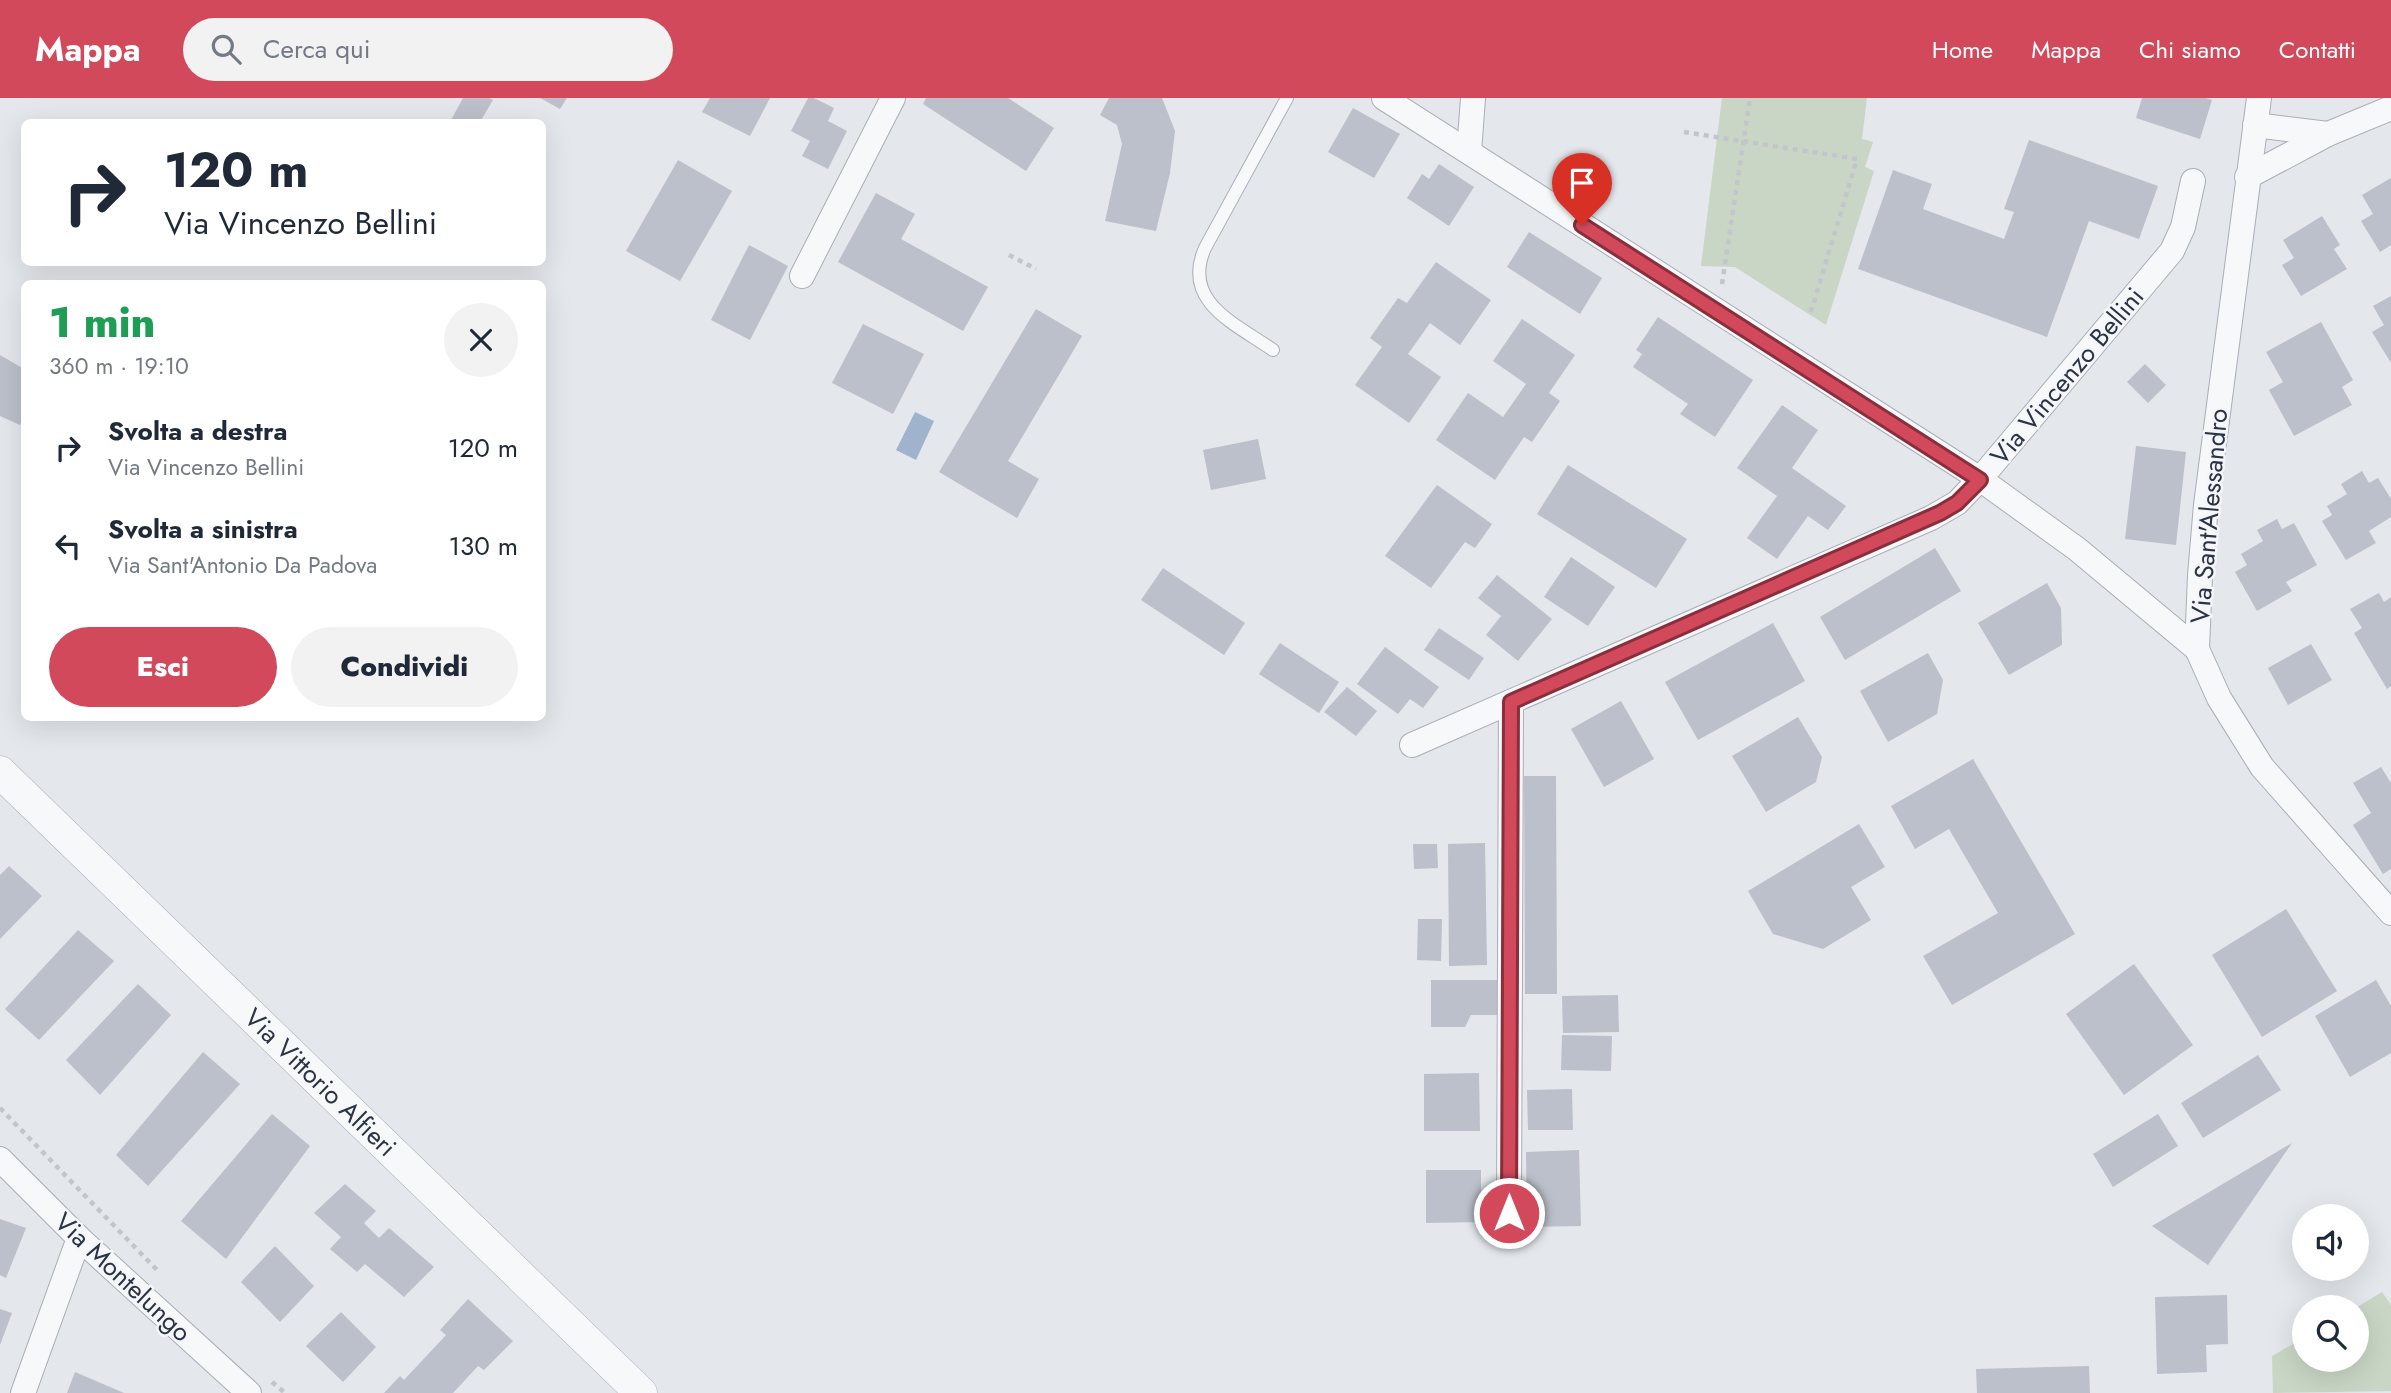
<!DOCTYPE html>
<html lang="it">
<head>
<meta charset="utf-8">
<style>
  :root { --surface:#fff; --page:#f2f2f3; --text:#1f2937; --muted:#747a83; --accent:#d1495b }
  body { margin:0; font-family:Jost,sans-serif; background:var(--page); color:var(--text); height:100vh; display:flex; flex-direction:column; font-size:26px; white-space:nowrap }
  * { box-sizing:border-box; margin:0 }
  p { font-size:23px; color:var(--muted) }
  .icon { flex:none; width:38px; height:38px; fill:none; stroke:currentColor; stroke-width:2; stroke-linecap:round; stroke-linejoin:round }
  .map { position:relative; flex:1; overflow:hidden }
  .drawer { position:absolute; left:21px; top:182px; width:525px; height:441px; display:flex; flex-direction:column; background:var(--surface); border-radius:10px; box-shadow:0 7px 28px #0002 }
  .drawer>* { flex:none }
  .guide { position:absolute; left:21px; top:21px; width:525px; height:147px; border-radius:10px; box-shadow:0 7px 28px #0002; background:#fff; color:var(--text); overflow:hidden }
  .buttons { position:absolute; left:2292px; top:1106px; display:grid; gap:14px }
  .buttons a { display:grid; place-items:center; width:77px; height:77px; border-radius:50%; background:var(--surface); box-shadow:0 7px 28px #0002; font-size:35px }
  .pin { position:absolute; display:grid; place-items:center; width:60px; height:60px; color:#fff; margin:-72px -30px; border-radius:50% 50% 50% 0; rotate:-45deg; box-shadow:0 0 7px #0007 }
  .pin .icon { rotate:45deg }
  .me { position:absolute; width:77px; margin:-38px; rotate:0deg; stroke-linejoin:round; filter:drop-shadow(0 0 5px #0008) }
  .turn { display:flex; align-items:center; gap:24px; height:147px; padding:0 28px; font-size:32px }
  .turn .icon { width:91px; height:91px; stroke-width:2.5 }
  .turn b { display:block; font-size:49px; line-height:60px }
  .round { display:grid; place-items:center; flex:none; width:74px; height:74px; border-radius:37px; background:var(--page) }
  .headline { display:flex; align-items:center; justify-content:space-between; height:119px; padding:0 28px }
  h1 { font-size:42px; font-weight:800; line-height:52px; color:#1e9e55 }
  .primary-button { display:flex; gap:14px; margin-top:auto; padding:14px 28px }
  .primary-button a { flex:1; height:80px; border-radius:42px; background:var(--accent); color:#fff; font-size:28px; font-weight:800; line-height:80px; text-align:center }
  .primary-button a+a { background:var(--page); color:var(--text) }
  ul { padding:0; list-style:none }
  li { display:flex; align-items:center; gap:21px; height:98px; padding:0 28px }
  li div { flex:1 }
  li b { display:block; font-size:26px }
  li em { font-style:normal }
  header { display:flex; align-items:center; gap:42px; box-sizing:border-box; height:98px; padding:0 35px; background:var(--accent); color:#fff }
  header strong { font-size:33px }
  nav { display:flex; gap:38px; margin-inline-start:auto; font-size:24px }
  .search { width:490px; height:63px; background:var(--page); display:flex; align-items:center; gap:18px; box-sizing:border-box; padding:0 24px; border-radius:38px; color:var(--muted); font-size:26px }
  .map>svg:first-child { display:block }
  .green { fill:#c9d6c5 }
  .water { fill:#9fb4cc }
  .building { fill:#bbc0ca }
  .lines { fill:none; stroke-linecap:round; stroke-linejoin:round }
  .service-casing { stroke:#a9aeb7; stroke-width:14 }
  .minor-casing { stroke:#a9aeb7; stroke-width:26 }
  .tertiary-casing { stroke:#a9aeb7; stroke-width:33 }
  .path { stroke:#c2c5cb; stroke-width:4.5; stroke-dasharray:5 5; stroke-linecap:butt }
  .service { stroke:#f7f8fa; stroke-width:12 }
  .minor { stroke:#f7f8fa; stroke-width:24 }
  .tertiary { stroke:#f7f8fa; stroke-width:32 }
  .route-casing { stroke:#882f3b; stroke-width:18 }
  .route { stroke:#d1495b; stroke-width:12 }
  .labels { text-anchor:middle; stroke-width:5; stroke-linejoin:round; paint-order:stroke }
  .street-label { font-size:26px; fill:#2b3445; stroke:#f4f6f9 }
</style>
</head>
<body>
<header>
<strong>Mappa</strong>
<div class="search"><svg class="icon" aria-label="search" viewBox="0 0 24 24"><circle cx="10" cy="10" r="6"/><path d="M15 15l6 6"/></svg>Cerca qui</div>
<nav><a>Home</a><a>Mappa</a><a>Chi siamo</a><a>Contatti</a></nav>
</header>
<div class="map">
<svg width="2391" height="1295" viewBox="0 0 2391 1295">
  <rect width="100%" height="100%" fill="#e4e7ec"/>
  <g class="green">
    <path d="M1722 0H1867L1862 41 1873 44 1865 69 1874 73 1826 227 1735 169 1701 168Z"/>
    <path d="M2382 1194 2391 1207V1293L2273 1295 2272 1258 2305 1239V1262H2357V1209Z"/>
  </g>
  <path class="water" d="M915 314 934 323 916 362 896 352Z"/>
  <g class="building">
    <path d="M463 0H489L493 2 480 24H450Z"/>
    <path d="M540 0H567L560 11Z"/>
    <path d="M710 0H770L750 38 702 14Z"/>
    <path d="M808 0H814L834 10 828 23 847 33 828 71 802 58 810 43 791 33Z"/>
    <path d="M926 0H1008L1054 30 1026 73 923 6Z"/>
    <path d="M1109 0H1162L1175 33 1170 75 1156 133 1105 123 1122 46 1117 27 1100 17Z"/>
    <path d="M2142 0H2206L2212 2 2200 41 2136 20Z"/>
    <path d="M1353 10 1400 36 1374 80 1328 54Z"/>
    <path d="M2029 42 2158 88 2139 141 2089 123 2047 239 1858 171 1893 72 1932 86 1923 111 2004 141 2014 114 2004 111Z"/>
    <path d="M678 62 732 93 680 183 626 153Z"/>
    <path d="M1439 66 1474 89 1449 128 1407 100 1422 76 1429 81Z"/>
    <path d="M2391 80V147L2380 154 2361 123 2373 116 2362 97Z"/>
    <path d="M876 95 915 116 901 141 988 189 963 233 838 164Z"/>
    <path d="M2322 118 2340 147 2334 151 2347 171 2301 198 2282 167 2294 160 2283 142Z"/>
    <path d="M1529 134 1602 180 1580 216 1507 169Z"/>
    <path d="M749 147 788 168 750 242 711 222Z"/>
    <path d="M1436 164 1491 202 1460 247 1430 225 1408 256 1441 279 1409 325 1355 287 1382 249 1370 240 1398 200 1407 205Z"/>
    <path d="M2391 198V265L2372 234 2384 227 2373 208Z"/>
    <path d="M1036 211 1082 238 1008 363 1039 381 1017 420 939 374Z"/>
    <path d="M1658 219 1753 282 1715 339 1680 316 1688 306 1633 269 1642 256 1636 252Z"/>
    <path d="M1522 221 1575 257 1549 295 1560 303 1532 344 1524 339 1495 382 1436 342 1468 295 1503 319 1526 286 1493 263Z"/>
    <path d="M2321 224 2353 282 2342 289 2352 307 2294 338 2269 292 2283 284 2266 254Z"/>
    <path d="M863 226 924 256 893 316 832 285Z"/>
    <path d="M0 257 24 271V318L20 327 0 318Z"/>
    <path d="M2145 266 2166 287 2148 305 2127 284Z"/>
    <path d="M1782 307 1818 332 1792 370 1846 408 1828 432 1808 418 1777 461 1747 440 1777 398 1737 370Z"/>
    <path d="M1258 341 1266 381 1211 392 1203 352Z"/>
    <path d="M2136 348 2186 354 2176 447 2125 441Z"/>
    <path d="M1568 367 1687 441 1656 490 1537 416Z"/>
    <path d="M2362 373 2369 385 2378 380 2391 401V419L2369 433 2376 445 2346 462 2322 423 2332 417 2327 408 2347 396 2341 386Z"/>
    <path d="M1437 387 1492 426 1475 450 1465 444 1431 490 1385 458Z"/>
    <path d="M2277 421 2282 431 2294 425 2317 467 2286 484 2292 493 2257 513 2235 474 2247 467 2241 456 2263 443 2257 432Z"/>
    <path d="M1935 450 1961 493 1845 562 1820 519Z"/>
    <path d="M1571 459 1615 489 1588 528 1544 499Z"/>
    <path d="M1163 470 1245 525 1224 557 1141 502Z"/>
    <path d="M1497 477 1552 521 1518 563 1486 537 1501 518 1478 500Z"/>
    <path d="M2047 485 2061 510 2062 547 2009 577 1978 525Z"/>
    <path d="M2379 495 2384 504 2391 499V588L2387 591 2354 535 2362 530 2350 511Z"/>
    <path d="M1773 525 1805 583 1698 642 1665 584Z"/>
    <path d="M1439 530 1484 560 1469 582 1424 552Z"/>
    <path d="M1280 545 1339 584 1319 615 1259 576Z"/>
    <path d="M2311 546 2332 582 2288 607 2268 570Z"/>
    <path d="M1385 549 1439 589 1423 610 1410 601 1398 616 1357 586Z"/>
    <path d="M1928 555 1943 582 1937 616 1888 644 1860 593Z"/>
    <path d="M1347 589 1377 613 1356 638 1324 614Z"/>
    <path d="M1621 603 1654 661 1604 689 1571 631Z"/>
    <path d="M1798 619 1822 659 1816 684 1766 714 1732 658Z"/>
    <path d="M1973 661 2075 836 1952 907 1923 858 1998 815 1949 731 1915 751 1891 708Z"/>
    <path d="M2381 669 2391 685V771L2383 776 2353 727 2371 715 2353 685Z"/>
    <path d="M1524 678H1556L1557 896H1525Z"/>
    <path d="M1859 726 1885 769 1851 789 1871 822 1823 851 1773 836 1748 793Z"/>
    <path d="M1485 745 1487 867 1449 868 1448 746Z"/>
    <path d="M1413 746H1437L1438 770 1414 771Z"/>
    <path d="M9 768 42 798 0 841V777Z"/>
    <path d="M2286 811 2337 893 2262 939 2212 857Z"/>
    <path d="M1418 821H1442L1441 863 1417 862Z"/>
    <path d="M78 832 114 863 39 942 5 911Z"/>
    <path d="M2134 866 2193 947 2124 997 2066 916Z"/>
    <path d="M1431 882H1497V917H1471L1465 929H1431Z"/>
    <path d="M2376 882 2391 908V955L2350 979 2315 918Z"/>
    <path d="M138 886 171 917 100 997 66 962Z"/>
    <path d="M1618 897 1619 934 1563 935 1562 898Z"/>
    <path d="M1562 937 1612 938 1611 973 1561 972Z"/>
    <path d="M203 954 240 986 148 1088 116 1057Z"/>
    <path d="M2258 957 2281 992 2203 1040 2181 1005Z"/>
    <path d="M1479 975 1480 1033H1424V976Z"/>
    <path d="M1572 991 1573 1032H1528L1527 992Z"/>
    <path d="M272 1016 310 1048 226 1161 181 1123Z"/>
    <path d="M2158 1016 2178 1048 2113 1089 2093 1056Z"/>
    <path d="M2292 1045 2208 1167 2152 1128Z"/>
    <path d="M1579 1052 1581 1128 1527 1129 1526 1054Z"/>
    <path d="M1426 1072H1481V1124L1426 1125Z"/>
    <path d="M345 1086 376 1113 364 1125 379 1140 389 1130 434 1169 404 1199 365 1166 357 1174 330 1151 341 1139 314 1115Z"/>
    <path d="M0 1121 26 1130 6 1180 0 1177Z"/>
    <path d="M275 1148 314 1188 280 1224 241 1184Z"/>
    <path d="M2227 1197 2228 1246 2206 1247 2207 1274 2157 1276 2155 1199Z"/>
    <path d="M468 1201 513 1243 484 1272 478 1268 453 1295H384L400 1278 404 1282 446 1237 440 1232Z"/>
    <path d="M0 1211 12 1215 0 1247Z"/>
    <path d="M341 1214 376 1249 343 1284 306 1248Z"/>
    <path d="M2089 1268 2090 1295H1977L1976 1271Z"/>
    <path d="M75 1274 124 1295H67Z"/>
  </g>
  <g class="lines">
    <defs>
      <path id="service" d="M1273 252C1236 226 1181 204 1205 150L1287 0"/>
      <g id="minor">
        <path d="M1384 0 1980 381 2077 451 2197 551"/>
        <path d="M2259 0 2206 407 2200 477 2197 551 2219 600 2262 669 2391 815"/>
        <path d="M2255 27 2328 36"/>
        <path d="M1469 54 1473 0"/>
        <path d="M2247 79 2328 36 2391 10"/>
        <path d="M802 178 893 0"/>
        <path d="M1412 647 1931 420 1957 405 1980 381 2172 153 2183 129 2193 83"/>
        <path d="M0 1061 79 1140 249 1295"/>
        <path d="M1509 1115 1511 604"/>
        <path d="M23 1295 79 1140"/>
      </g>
      <g id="tertiary">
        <path id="s1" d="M0 674 641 1295"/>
      </g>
    </defs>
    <use href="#service" class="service-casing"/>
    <use href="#minor" class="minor-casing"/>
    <use href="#tertiary" class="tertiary-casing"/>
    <g class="path">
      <path d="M1684 34 1857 61 1810 217"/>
      <path d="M1009 157 1036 171"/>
      <path d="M1722 186 1750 0"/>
      <path d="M0 1010 158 1173"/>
      <path d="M272 1284 285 1295"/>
    </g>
    <use href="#service" class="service"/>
    <use href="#minor" class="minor"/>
    <use href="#tertiary" class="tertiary"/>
  </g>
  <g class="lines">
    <defs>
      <path id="route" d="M1509 1115 1511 604 1940 415 1957 405 1980 382 1582 127"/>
    </defs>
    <use href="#route" class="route-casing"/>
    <use href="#route" class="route"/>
  </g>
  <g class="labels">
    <g class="street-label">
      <text transform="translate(2067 278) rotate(-50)" y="9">Via Vincenzo Bellini</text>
      <text transform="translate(2209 418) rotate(-85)" y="9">Via Sant'Alessandro</text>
      <text dy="9" stroke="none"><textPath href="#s1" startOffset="446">Via Vittorio Alfieri</textPath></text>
      <text transform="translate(123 1179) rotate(43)" y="9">Via Montelungo</text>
    </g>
  </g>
</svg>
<div class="buttons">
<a><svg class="icon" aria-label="sound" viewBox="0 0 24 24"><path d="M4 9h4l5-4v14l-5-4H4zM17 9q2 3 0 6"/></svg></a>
<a><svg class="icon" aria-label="search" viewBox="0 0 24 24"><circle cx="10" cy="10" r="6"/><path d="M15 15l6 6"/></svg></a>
</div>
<div class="pin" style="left:1582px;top:127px;background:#d93025"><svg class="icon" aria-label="arrive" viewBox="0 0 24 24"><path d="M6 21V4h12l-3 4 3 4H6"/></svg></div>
<svg class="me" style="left:1509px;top:1115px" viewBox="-20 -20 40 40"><circle r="17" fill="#d1495b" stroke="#fff" stroke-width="3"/><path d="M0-11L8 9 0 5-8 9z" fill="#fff"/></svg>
<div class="guide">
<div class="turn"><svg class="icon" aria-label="right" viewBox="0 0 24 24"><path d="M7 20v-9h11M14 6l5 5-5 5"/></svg><div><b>120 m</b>Via Vincenzo Bellini</div></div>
</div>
<section class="drawer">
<div class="headline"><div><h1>1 min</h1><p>360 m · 19:10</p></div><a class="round"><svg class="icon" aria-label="close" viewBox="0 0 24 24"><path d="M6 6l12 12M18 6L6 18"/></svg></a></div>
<ul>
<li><svg class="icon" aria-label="right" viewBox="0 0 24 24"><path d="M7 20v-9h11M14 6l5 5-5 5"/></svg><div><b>Svolta a destra</b><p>Via Vincenzo Bellini</p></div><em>120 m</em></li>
<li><svg class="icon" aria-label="left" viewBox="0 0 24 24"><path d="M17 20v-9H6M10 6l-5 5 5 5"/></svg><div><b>Svolta a sinistra</b><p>Via Sant'Antonio Da Padova</p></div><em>130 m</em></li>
</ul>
<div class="primary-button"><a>Esci</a><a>Condividi</a></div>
</section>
</div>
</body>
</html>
